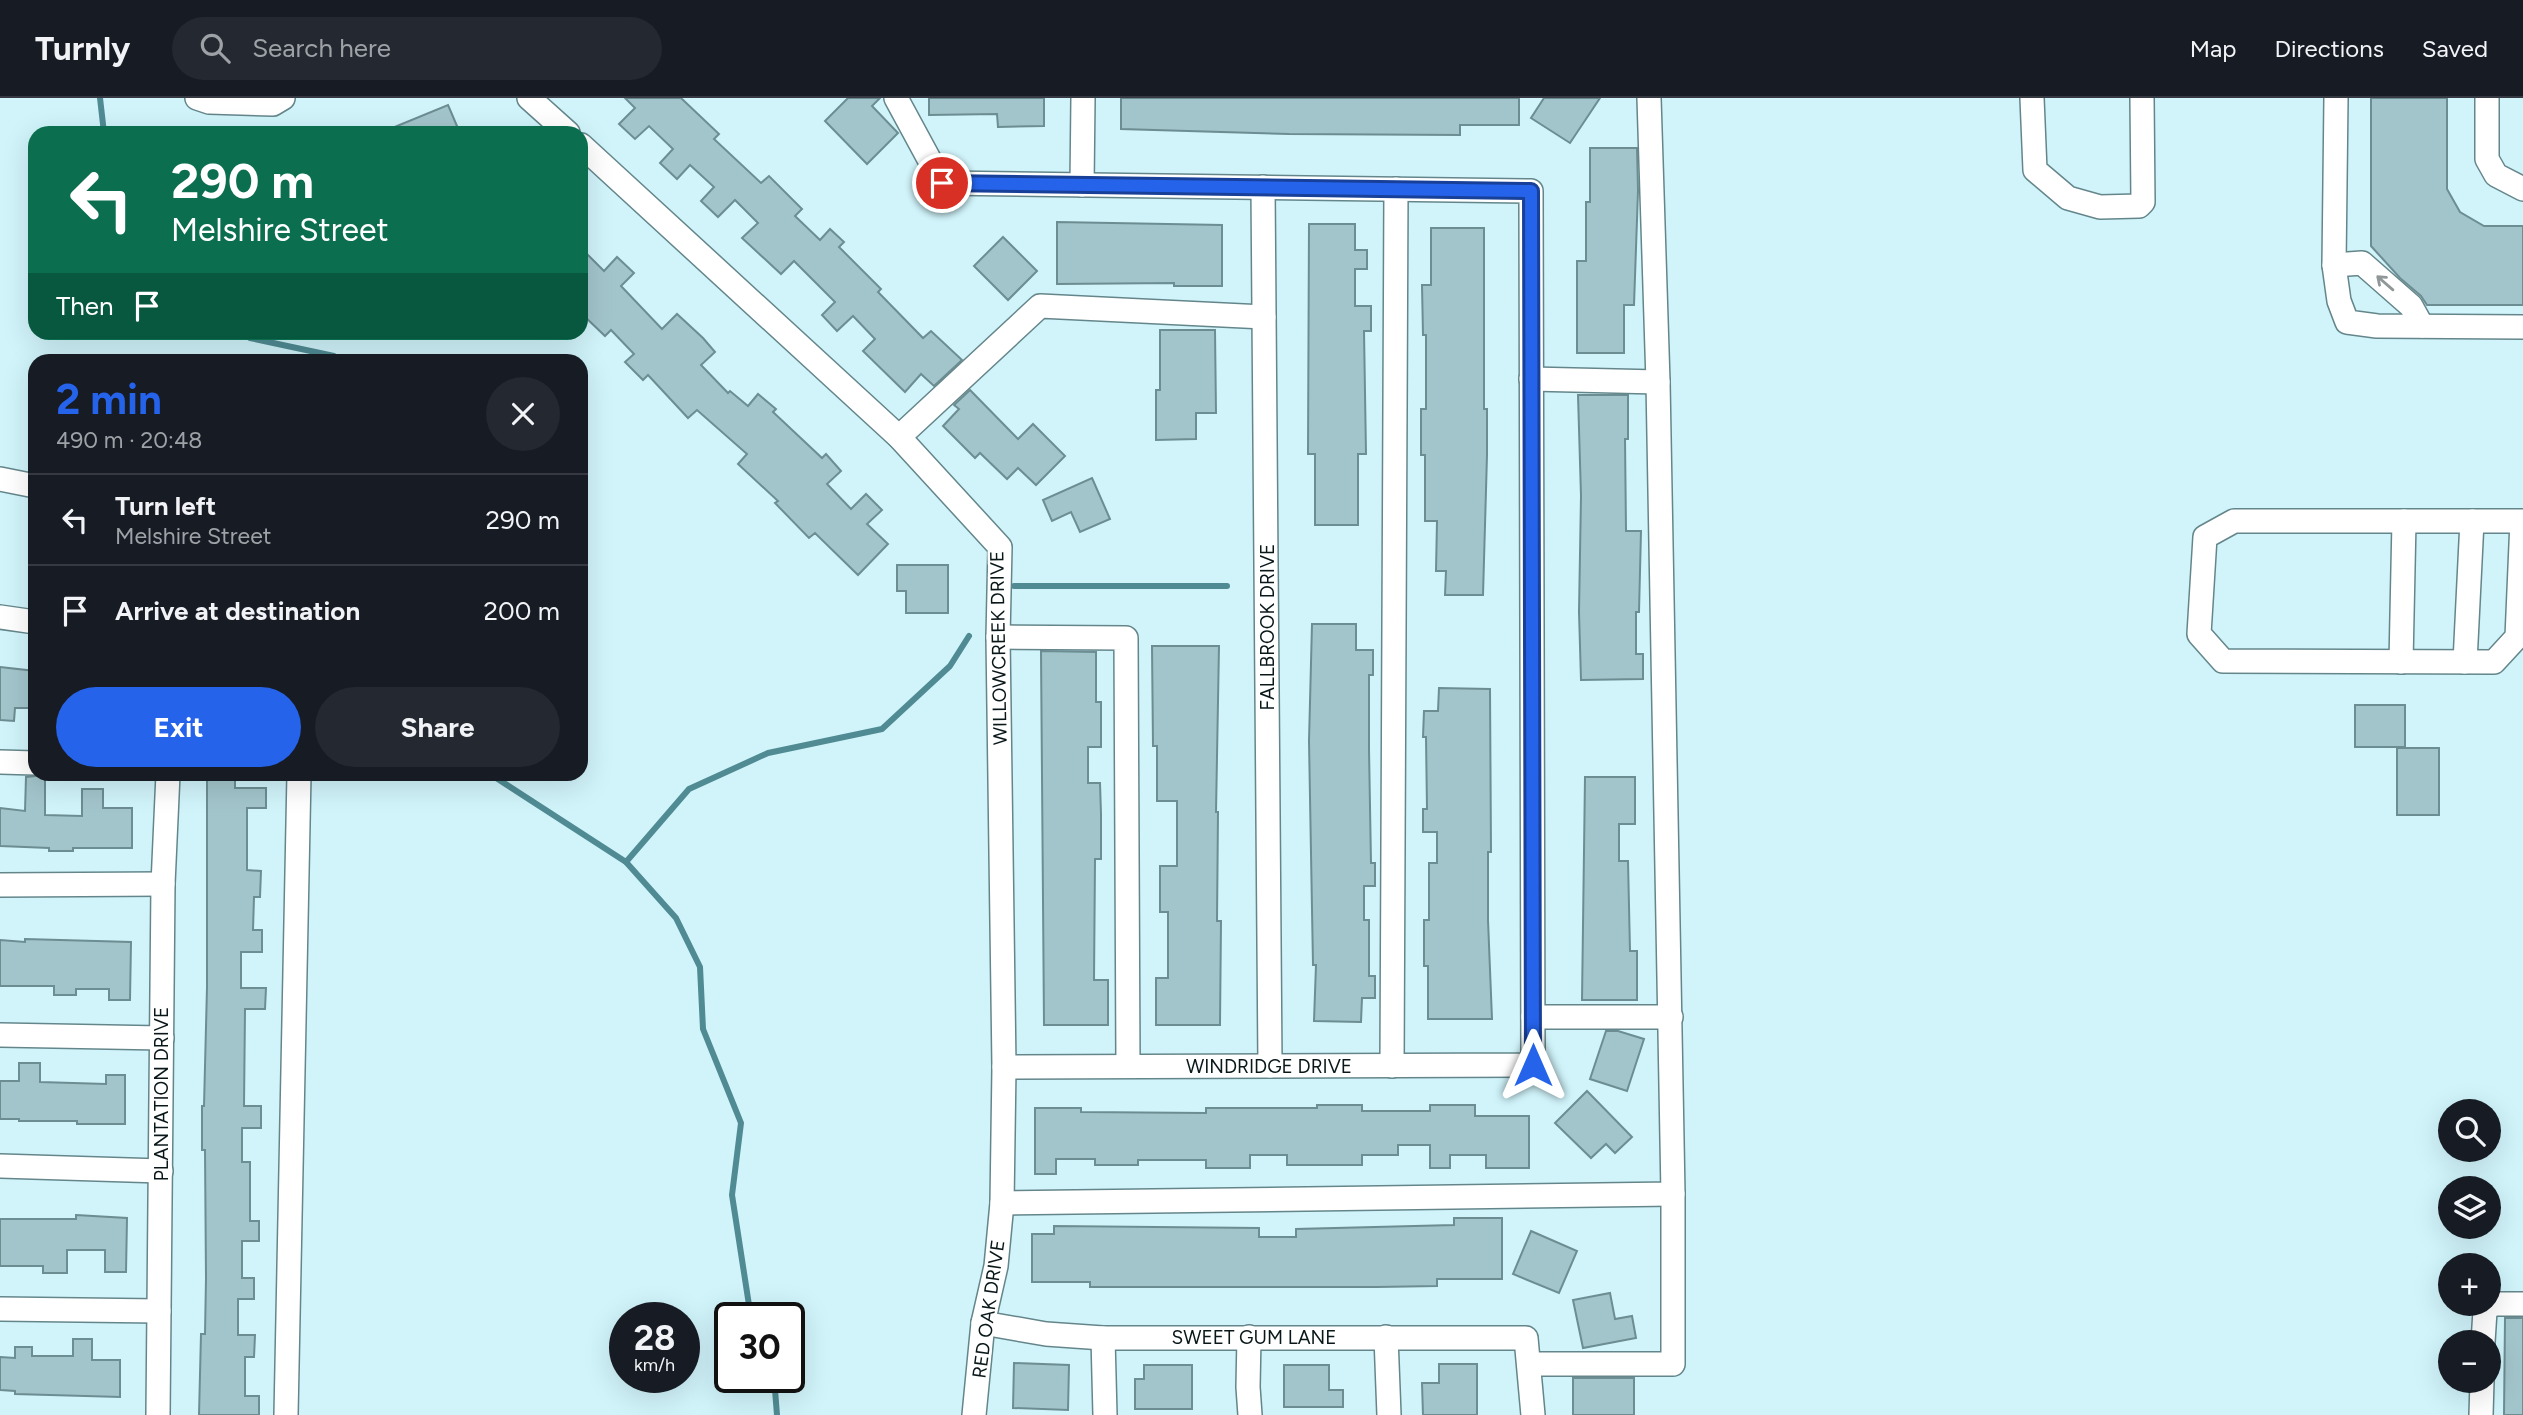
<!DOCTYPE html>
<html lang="en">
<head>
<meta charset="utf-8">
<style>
  :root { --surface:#171b24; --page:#242831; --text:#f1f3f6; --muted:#9ea1a6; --line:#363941; --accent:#2563eb }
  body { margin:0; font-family:Figtree,sans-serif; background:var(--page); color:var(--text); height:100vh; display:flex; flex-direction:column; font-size:26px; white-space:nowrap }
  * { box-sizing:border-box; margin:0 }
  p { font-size:23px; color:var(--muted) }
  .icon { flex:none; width:38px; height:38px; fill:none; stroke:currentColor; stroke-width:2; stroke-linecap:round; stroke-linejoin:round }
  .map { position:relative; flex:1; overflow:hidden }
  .drawer { position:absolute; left:28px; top:256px; width:560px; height:427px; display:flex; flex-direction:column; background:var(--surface); border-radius:21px; box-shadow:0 7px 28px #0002 }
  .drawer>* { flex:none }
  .hud { position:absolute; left:28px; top:28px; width:560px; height:214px; border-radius:21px; box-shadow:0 7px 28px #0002; background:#0b6e4f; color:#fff; overflow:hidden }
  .buttons { position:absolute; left:2438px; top:1001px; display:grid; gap:14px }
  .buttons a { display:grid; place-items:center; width:63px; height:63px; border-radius:50%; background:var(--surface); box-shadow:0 7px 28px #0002; font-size:35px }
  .speed { position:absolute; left:609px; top:1204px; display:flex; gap:14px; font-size:35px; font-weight:700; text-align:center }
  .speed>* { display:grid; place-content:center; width:91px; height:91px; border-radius:50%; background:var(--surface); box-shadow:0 7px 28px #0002; line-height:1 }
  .speed small { font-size:18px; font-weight:400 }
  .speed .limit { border:4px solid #111; border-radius:10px; background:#fff; color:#111 }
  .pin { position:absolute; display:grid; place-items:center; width:60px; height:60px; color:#fff; margin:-30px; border:4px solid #fff; border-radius:50%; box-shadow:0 2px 7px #0007 }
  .me { position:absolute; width:77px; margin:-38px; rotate:0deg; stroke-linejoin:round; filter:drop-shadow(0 0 5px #0008) }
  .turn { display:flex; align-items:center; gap:24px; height:147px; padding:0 28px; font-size:32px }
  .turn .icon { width:91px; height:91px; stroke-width:2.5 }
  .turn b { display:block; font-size:49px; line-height:60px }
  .then { display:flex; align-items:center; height:66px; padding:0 28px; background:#0003; gap:14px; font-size:26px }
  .round { display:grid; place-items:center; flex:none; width:74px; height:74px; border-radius:37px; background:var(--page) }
  .overview { display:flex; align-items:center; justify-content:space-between; height:119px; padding:0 28px }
  h1 { font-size:42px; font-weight:700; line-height:52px; color:var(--accent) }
  .primary-button { display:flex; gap:14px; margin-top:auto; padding:14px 28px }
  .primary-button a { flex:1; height:80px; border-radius:42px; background:var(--accent); color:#fff; font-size:28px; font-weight:700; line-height:80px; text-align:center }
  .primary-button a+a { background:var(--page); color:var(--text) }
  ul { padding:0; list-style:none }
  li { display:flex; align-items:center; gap:21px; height:91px; padding:0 28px; border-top:2px solid var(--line) }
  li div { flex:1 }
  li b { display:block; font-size:26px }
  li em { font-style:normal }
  header { display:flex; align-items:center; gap:42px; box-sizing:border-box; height:98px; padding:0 35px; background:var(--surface); border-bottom:2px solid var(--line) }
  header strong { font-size:33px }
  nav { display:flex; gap:38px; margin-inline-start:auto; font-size:24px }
  .search { width:490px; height:63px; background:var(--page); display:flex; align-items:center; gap:18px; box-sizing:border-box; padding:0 24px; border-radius:38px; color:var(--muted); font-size:26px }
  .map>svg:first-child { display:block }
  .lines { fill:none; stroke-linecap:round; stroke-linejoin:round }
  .stream { stroke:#508b94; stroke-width:6 }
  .building { fill:#a2c5cb; stroke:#6c8d92; stroke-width:2 }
  .minor-casing { stroke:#64868b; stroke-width:26 }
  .minor { stroke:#fff; stroke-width:23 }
  .oneway { stroke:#909798 }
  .route-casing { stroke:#184099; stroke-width:18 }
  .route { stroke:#2563eb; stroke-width:12 }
  .labels { text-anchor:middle; stroke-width:5; stroke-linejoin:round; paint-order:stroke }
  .street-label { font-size:19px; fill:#091719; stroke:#fff }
</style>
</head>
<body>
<header>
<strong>Turnly</strong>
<div class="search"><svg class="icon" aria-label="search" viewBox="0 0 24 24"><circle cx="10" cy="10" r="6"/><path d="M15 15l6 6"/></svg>Search here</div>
<nav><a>Map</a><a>Directions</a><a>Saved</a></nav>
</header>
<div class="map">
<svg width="2523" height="1317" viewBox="0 0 2523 1317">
  <rect width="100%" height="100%" fill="#d0f4fa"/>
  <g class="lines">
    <g class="stream">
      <path d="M100 0 104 35"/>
      <path d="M242 234 250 240 334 258 335 262"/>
      <path d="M1014 488H1227"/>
      <path d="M490 676 626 764 676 820 700 869 703 931 741 1025 732 1097 751 1220"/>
      <path d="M626 764 689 691 768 655 882 631 950 568 969 538"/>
      <path d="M774 1279 777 1317"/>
    </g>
  </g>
  <g class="building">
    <path d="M625 0H681L719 36 714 41 761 85 769 78 802 111 795 118 820 142 830 131 844 144 839 149 881 191 878 194 923 240 931 233 962 262 934 288 921 276 905 294 863 253 875 241 853 218 837 233 822 217 835 204 794 163 781 176 742 140 758 125 735 102 718 119 701 103 714 89 690 67 677 81 660 65 673 51 649 28 635 41 619 26 635 10Z"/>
    <path d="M848 0H880L872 8 898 35 867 66 825 23Z"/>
    <path d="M929 0H1044V28L998 29 997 16 929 17Z"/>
    <path d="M1121 0H1519V27H1460V37L1289 36 1121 31Z"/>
    <path d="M1544 0H1600L1570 45 1531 20Z"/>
    <path d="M2371 0H2447V91L2460 114 2484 128H2523V207H2427L2421 198 2400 180 2371 148Z"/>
    <path d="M448 7 460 35H380Z"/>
    <path d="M1590 50H1637L1638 93 1634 207H1624V255H1577V163H1586V104H1590Z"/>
    <path d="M1057 124 1222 127V188H1174V185L1057 186Z"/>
    <path d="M1309 126H1355V152H1367V171H1355V208H1371V233H1364L1366 356H1358V427H1315V356H1308Z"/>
    <path d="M1431 130H1484V311H1487V357L1483 497H1445L1446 473H1436L1437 423H1425V357H1421V311H1426V237H1423L1422 187H1431Z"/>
    <path d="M1003 139 1037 173 1008 202 974 168Z"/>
    <path d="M581 150 604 173 617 159 634 175 621 188 662 231 677 216 703 240 715 254 701 267 728 295 730 293 748 308 758 296 776 311 773 314 822 360 826 356 841 373 827 386 851 411 866 396 882 412 867 426 888 446 858 477 815 435 809 440 775 405 778 403 738 366 747 356 697 312 688 320 648 277 643 282 625 264 634 256 611 232 605 238 581 215Z"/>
    <path d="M1160 232H1215L1216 315H1196V341L1156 342V292H1160Z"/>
    <path d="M970 292 1018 341 1033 326 1065 358 1036 387 1018 370 1007 381 980 355 975 360 943 328 959 311 954 307Z"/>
    <path d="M1578 297H1628V341H1625L1626 433H1641L1639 514H1636V556H1643V581L1581 582 1579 514 1581 398Z"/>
    <path d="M1092 380 1110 421 1080 434 1071 414 1052 423 1043 402Z"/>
    <path d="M897 467H948V515H906V493H897Z"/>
    <path d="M1312 526H1356V552H1373V577H1369V651L1371 765H1375V788H1364V822H1369V878H1375V900H1362L1361 924 1314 923 1316 867H1313L1309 643Z"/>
    <path d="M1152 548H1219L1216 714H1218L1217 823H1221L1220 927H1156V880H1168V814H1160V768H1177V703H1157V648H1153Z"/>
    <path d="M1041 553 1096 554V604H1101V649H1088V685H1100L1101 716V761H1095L1094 882H1108V927H1044Z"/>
    <path d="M0 569 35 573V610H15L14 623 0 622Z"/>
    <path d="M1439 590 1490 591 1491 754H1488V822L1492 921H1428V868H1424V822H1429V765H1437V734H1423V711H1427L1426 639H1423L1424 613H1438Z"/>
    <rect x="2355" y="607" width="50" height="42"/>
    <rect x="2397" y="650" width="42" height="67"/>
    <path d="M207 676H235V690H266V710H247V772L261 773 260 799H254L253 832H262V854H241V890H266L265 911H245L244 1008H261V1030H242V1064H250V1123H259V1143H242V1180H254V1201H238V1237H255L254 1259H245V1298H259V1317H199L201 1236H205L206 1180 205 1052H202V1008H204L207 889Z"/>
    <path d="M45 677V717L82 718V691H103V710H132V750H73V753H49V750L0 748V710L25 713 26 679Z"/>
    <path d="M1585 679H1635V726H1619V763H1628L1630 853H1637V902H1582Z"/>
    <path d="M25 841 131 844 130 902H109V891H76V897H54V888H0V842L25 844Z"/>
    <path d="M1606 933H1618L1644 941 1627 993 1590 981Z"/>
    <path d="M19 965H40V984L106 986V977H125V1026H77V1023H19V1021H0V983H19Z"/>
    <path d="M1587 993 1632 1039 1615 1055 1606 1046 1591 1060 1555 1025Z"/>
    <path d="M1317 1007H1362V1013H1430V1007H1475V1018H1529V1070H1486V1057H1450V1070H1430V1047H1398V1057H1362V1067H1287V1057H1250V1070H1206V1062H1138V1067H1095V1061H1056V1076H1035V1010H1081V1014L1206 1015V1010H1317Z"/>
    <path d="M76 1117 127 1120 126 1174H105V1152H67V1175H43V1168H0V1121H76Z"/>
    <path d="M1454 1120H1502V1181H1437V1188L1377 1189H1090V1184H1032V1136H1054V1128L1259 1130V1139H1296V1131L1454 1127Z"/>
    <path d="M1531 1133 1577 1153 1559 1195 1513 1176Z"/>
    <path d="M1610 1195 1615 1221 1632 1218 1636 1240 1583 1250 1573 1202Z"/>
    <path d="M2505 1220H2523V1317H2504Z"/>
    <path d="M73 1241H92V1262H120V1299L15 1296V1293L0 1292V1259L15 1260V1249H32V1258H73Z"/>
    <path d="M1014 1265 1069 1267 1068 1312 1013 1310Z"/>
    <path d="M1439 1266H1477V1317H1423L1422 1285H1439Z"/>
    <path d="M1144 1267H1192V1311H1135V1281H1144Z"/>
    <path d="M1284 1267H1329V1292H1343V1309H1284Z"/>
    <rect x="1573" y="1280" width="61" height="37"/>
  </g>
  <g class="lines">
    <defs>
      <g id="minor">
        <path d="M197 0 209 4 273 6 283 0"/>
        <path d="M529 0 568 35"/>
        <path d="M896 0 942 85 1531 93 1533 967 1004 969"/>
        <path d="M2032 0 2035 72 2068 100 2100 109 2139 108 2143 104 2142 0"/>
        <path d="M2336 0 2334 167 2339 203 2347 224 2377 228 2523 229"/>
        <path d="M2487 0V61L2496 77 2523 91"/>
        <path d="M581 47 899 339 1000 449 998 539 1004 969 1002 1105 996 1168 983 1225 974 1317"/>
        <path d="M1082 87 1083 0"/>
        <path d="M1263 89 1270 968"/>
        <path d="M2334 167 2362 165 2411 208 2422 228"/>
        <path d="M1531 281 1658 284"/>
        <path d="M899 339 1040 208 1264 219"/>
        <path d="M0 381 35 388"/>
        <path d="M2522 423 2517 539 2494 564 2223 563 2199 536 2205 439 2234 423H2523"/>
        <path d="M0 519 35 524"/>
        <path d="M998 539 1126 540 1128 968"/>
        <path d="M2401 564 2404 423"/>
        <path d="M2465 564 2472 423"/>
        <path d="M0 664 35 665"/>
        <path d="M0 787 163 786"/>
        <path d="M1533 919H1671"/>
        <path d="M0 937 162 940"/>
        <path d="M1392 968 1396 91"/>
        <path d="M0 1068 161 1073"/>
        <path d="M1002 1105 1673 1096 1658 284 1649 0"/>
        <path d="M0 1211 159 1213"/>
        <path d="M983 1225 1046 1236 1103 1240H1526L1533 1317"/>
        <path d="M1249 1239 1248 1289 1250 1317"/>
        <path d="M1386 1239 1389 1317"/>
        <path d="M1103 1240 1105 1317"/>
        <path d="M2483 1244 2485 1213 2492 1206H2523"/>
        <path d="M1529 1266H1673V1096"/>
        <path d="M158 1317 163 786 168 676"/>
        <path d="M286 1317 299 676"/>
        <path d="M2481 1317 2482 1283"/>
      </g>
    </defs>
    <use href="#minor" class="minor-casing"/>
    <use href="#minor" class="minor"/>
  </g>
  <defs><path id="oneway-shaft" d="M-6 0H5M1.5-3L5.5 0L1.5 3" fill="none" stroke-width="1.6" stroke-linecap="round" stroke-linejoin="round" transform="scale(1.75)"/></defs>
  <use class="oneway" href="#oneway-shaft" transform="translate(2385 185) rotate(-139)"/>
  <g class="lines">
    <defs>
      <path id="route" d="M942 85 1531 93 1533 967"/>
    </defs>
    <use href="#route" class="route-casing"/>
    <use href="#route" class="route"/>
  </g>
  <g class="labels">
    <g class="street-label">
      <text transform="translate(1267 529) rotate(-90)" y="7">FALLBROOK DRIVE</text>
      <text transform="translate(998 550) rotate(-91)" y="7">WILLOWCREEK DRIVE</text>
      <text x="1269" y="975">WINDRIDGE DRIVE</text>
      <text transform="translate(161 996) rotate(-90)" y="7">PLANTATION DRIVE</text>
      <text transform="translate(988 1211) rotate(-82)" y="7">RED OAK DRIVE</text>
      <text x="1254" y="1246">SWEET GUM LANE</text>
    </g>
  </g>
</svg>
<div class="buttons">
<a><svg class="icon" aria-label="search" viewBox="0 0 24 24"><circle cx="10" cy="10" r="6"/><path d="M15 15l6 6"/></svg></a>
<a><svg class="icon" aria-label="layers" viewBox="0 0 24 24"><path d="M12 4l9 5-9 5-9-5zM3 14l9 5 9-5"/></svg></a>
<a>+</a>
<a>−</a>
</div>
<div class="speed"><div>28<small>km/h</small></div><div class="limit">30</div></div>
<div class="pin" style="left:942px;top:85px;background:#d93025"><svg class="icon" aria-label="arrive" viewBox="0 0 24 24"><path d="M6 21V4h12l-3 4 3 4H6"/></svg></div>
<svg class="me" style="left:1533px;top:967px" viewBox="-20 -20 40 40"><path d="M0-17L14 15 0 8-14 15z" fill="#2563eb" stroke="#fff" stroke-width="4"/></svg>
<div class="hud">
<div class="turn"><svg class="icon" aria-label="left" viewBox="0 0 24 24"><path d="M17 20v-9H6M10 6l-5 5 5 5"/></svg><div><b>290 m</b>Melshire Street</div></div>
<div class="then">Then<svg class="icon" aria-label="arrive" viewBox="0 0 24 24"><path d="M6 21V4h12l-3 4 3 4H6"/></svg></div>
</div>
<section class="drawer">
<div class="overview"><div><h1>2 min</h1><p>490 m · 20:48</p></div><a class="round"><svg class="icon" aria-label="close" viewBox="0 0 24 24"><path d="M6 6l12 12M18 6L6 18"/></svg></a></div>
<ul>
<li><svg class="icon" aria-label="left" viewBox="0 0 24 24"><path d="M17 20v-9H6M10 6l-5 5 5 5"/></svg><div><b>Turn left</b><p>Melshire Street</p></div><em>290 m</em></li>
<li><svg class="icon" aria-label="arrive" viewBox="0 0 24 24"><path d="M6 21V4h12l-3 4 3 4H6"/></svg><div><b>Arrive at destination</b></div><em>200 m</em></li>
</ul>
<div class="primary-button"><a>Exit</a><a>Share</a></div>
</section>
</div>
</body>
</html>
